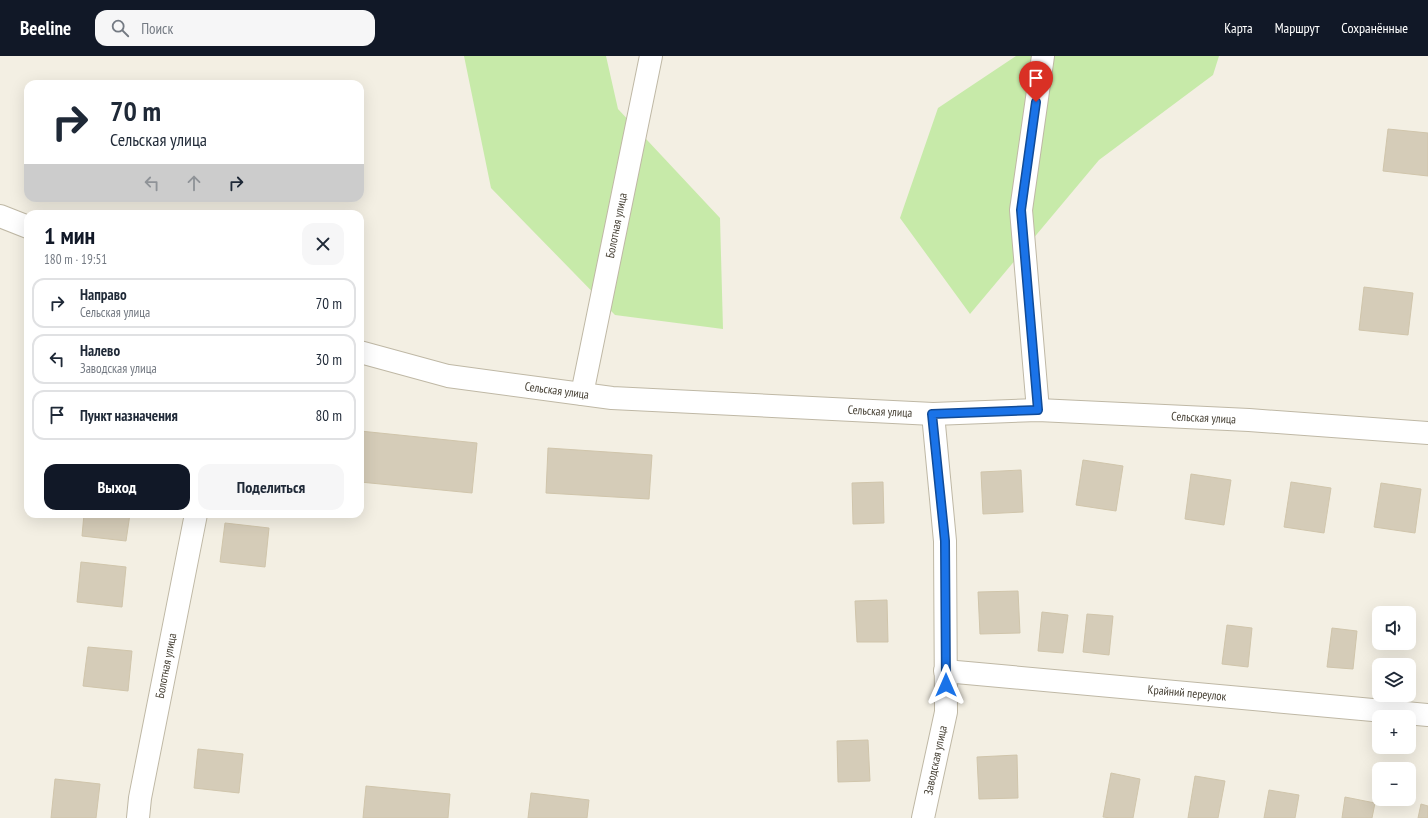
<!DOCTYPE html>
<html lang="ru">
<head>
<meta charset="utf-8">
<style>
  :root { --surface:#fff; --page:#f6f6f7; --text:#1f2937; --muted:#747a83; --line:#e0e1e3; --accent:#111827 }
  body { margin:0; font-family:"PT Sans Narrow",sans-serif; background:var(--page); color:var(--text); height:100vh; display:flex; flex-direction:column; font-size:15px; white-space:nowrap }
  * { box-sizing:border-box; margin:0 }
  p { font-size:13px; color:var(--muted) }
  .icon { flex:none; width:22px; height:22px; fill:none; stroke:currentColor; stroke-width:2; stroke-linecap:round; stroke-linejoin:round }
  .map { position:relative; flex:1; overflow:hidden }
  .panel { position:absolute; left:24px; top:154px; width:340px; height:308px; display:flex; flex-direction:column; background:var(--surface); border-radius:12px; box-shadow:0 4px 16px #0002 }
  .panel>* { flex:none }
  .banner { position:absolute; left:24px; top:24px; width:340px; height:122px; border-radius:12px; box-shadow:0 4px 16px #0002; background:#fff; color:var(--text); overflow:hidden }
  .fabs { position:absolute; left:1372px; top:550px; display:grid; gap:8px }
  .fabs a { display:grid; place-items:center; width:44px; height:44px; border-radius:8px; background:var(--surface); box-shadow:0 4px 16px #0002; font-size:20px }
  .pin { position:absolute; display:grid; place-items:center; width:34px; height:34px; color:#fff; margin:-41px -17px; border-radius:50% 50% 50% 0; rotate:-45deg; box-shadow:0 0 4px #0007 }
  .pin .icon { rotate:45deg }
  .me { position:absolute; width:44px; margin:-22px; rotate:0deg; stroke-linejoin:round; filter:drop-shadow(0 0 3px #0008) }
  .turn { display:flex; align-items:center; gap:14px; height:84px; padding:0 20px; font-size:18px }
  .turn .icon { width:52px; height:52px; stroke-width:2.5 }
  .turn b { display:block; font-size:28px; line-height:34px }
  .lanes { display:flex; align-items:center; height:38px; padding:0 20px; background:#0003; justify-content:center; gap:20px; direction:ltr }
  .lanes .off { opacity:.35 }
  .round { display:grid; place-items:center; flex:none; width:42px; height:42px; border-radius:12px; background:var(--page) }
  .headline { display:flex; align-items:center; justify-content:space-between; height:68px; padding:0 20px }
  h1 { font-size:24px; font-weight:700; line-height:30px; color:var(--accent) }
  .primary-button { display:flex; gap:8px; margin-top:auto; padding:8px 20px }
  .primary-button a { flex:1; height:46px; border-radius:12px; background:var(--accent); color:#fff; font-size:16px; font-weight:700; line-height:46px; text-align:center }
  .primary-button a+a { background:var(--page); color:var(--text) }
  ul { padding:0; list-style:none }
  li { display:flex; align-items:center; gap:12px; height:50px; margin:0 8px 6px; padding:0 12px; border:2px solid var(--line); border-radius:12px }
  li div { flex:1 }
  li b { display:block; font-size:15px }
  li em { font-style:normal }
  header { display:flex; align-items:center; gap:24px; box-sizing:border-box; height:56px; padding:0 20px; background:var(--accent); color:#fff }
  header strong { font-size:19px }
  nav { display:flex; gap:22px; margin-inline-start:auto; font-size:14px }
  .search { width:280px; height:36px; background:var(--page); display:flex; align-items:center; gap:10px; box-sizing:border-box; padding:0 14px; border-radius:12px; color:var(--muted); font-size:15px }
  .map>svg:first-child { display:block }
  .green { fill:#c7eaa9 }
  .building { fill:#d5ccb8; stroke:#d0c5ab }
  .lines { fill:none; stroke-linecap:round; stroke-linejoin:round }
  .minor-casing { stroke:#bfb8a5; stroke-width:24 }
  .minor { stroke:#fff; stroke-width:22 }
  .route-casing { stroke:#114b97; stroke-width:10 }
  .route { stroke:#1a73e8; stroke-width:7 }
  .labels { text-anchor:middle; stroke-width:3; stroke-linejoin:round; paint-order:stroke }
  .street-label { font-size:12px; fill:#453f33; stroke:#fff }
</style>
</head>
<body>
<header>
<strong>Beeline</strong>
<div class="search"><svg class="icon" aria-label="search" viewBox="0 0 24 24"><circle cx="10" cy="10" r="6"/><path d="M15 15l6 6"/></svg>Поиск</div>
<nav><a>Карта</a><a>Маршрут</a><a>Сохранённые</a></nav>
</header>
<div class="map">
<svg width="1428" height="762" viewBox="0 0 1428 762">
  <rect width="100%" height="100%" fill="#f3efe3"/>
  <g class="green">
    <path d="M464 0H606L618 53 720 162 723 273 615 259 491 132Z"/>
    <path d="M1016 0H1219L1213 19 1099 104 970 258 900 162 938 52Z"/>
  </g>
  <g class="building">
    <path d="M1388 73 1428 77V120L1383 115Z"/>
    <path d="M1364 231 1413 237 1408 279 1359 274Z"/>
    <path d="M360 375 477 387 472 437 360 426Z"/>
    <path d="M548 392 652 399 649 443 546 437Z"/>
    <path d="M1083 404 1123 410 1116 455 1076 449Z"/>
    <path d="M1021 414 1023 456 983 458 981 416Z"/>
    <path d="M1191 418 1231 424 1224 469 1185 463Z"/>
    <path d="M883 426 884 467 853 468 852 427Z"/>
    <path d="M1291 426 1331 432 1324 477 1284 471Z"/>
    <path d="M1381 427 1421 433 1415 477 1374 471Z"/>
    <path d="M84 458H130L126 485 82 480Z"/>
    <path d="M225 467 269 472 265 511 220 506Z"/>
    <path d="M81 506 126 511 122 551 77 546Z"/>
    <path d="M1018 535 1020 577 980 578 978 536Z"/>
    <path d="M887 544 888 586H857L855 545Z"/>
    <path d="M1042 556 1068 559 1063 597 1038 595Z"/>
    <path d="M1087 558 1113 560 1109 599 1083 596Z"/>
    <path d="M1227 569 1252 572 1248 611 1222 608Z"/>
    <path d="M1332 572 1357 575 1353 613 1327 611Z"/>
    <path d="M88 591 132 595 128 635 83 630Z"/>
    <path d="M868 684 870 725 838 726 837 685Z"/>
    <path d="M198 693 243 698 239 737 194 732Z"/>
    <path d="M1017 699 1018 742 979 743 977 701Z"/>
    <path d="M1111 717 1140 723 1133 762H1111L1103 761Z"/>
    <path d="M1195 720 1225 725 1218 762H1188Z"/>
    <path d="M55 723 100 728 96 762H51Z"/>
    <path d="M366 730 450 738 448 762H363Z"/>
    <path d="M1269 734 1299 739 1295 762H1264Z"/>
    <path d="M531 737 589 744 587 762H528Z"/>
    <path d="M1345 741 1375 747 1372 762H1342Z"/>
    <path d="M1421 748 1428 750V762H1418Z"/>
  </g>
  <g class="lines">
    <defs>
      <g id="minor">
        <path d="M0 160 28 171"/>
        <path id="s1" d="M360 296 448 320 612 342 933 358 1038 354 1249 364 1428 377"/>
        <path id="s2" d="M582 338 651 0"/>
        <path d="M1038 354 1021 154 1043 0"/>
        <path id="s3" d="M945 615 1428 659"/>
        <path id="s4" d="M138 762 140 742 196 458"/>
        <path id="s5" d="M923 762 946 656 945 485 933 358"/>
      </g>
    </defs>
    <use href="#minor" class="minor-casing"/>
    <use href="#minor" class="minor"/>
  </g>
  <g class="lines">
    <defs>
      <path id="route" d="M946 629 945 485 932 358 1038 354 1021 154 1036 46"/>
    </defs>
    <use href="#route" class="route-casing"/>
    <use href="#route" class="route"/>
  </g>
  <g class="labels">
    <g class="street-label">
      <text dy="4" stroke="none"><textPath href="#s2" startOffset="172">Болотная улица</textPath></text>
      <text dy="4" stroke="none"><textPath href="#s1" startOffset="201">Сельская улица</textPath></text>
      <text dy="4" stroke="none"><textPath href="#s1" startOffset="525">Сельская улица</textPath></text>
      <text dy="4" stroke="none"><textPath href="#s1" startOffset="849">Сельская улица</textPath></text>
      <text dy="4" stroke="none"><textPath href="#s4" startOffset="155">Болотная улица</textPath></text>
      <text dy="4" stroke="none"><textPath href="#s3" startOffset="243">Крайний переулок</textPath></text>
      <text dy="4" stroke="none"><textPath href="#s5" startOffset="59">Заводская улица</textPath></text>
    </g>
  </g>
</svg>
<div class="fabs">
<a><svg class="icon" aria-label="sound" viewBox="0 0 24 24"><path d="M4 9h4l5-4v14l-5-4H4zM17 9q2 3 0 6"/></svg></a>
<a><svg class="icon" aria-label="layers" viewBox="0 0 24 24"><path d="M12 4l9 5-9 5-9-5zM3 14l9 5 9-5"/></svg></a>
<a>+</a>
<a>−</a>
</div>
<div class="pin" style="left:1036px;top:46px;background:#d93025"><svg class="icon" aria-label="arrive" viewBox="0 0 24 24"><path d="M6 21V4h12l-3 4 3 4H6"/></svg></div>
<svg class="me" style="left:946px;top:629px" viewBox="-20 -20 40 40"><path d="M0-17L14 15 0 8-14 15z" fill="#1a73e8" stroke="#fff" stroke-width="4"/></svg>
<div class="banner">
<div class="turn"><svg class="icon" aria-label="right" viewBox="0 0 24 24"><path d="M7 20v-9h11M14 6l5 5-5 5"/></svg><div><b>70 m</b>Сельская улица</div></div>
<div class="lanes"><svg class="icon off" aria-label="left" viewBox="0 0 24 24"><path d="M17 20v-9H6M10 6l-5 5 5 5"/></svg><svg class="icon off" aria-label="ahead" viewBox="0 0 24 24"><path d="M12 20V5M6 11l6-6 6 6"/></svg><svg class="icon" aria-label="right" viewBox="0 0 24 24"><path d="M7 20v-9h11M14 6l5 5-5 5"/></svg></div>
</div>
<section class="panel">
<div class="headline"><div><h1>1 мин</h1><p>180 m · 19:51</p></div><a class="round"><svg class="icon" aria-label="close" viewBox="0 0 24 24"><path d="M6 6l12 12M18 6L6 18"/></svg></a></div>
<ul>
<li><svg class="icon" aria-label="right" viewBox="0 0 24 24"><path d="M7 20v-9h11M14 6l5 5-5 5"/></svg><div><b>Направо</b><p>Сельская улица</p></div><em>70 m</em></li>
<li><svg class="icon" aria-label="left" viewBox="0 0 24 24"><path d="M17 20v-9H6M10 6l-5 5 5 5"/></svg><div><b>Налево</b><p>Заводская улица</p></div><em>30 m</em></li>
<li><svg class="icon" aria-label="arrive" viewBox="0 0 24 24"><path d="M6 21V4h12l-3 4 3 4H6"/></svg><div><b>Пункт назначения</b></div><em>80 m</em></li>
</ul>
<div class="primary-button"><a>Выход</a><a>Поделиться</a></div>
</section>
</div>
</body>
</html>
